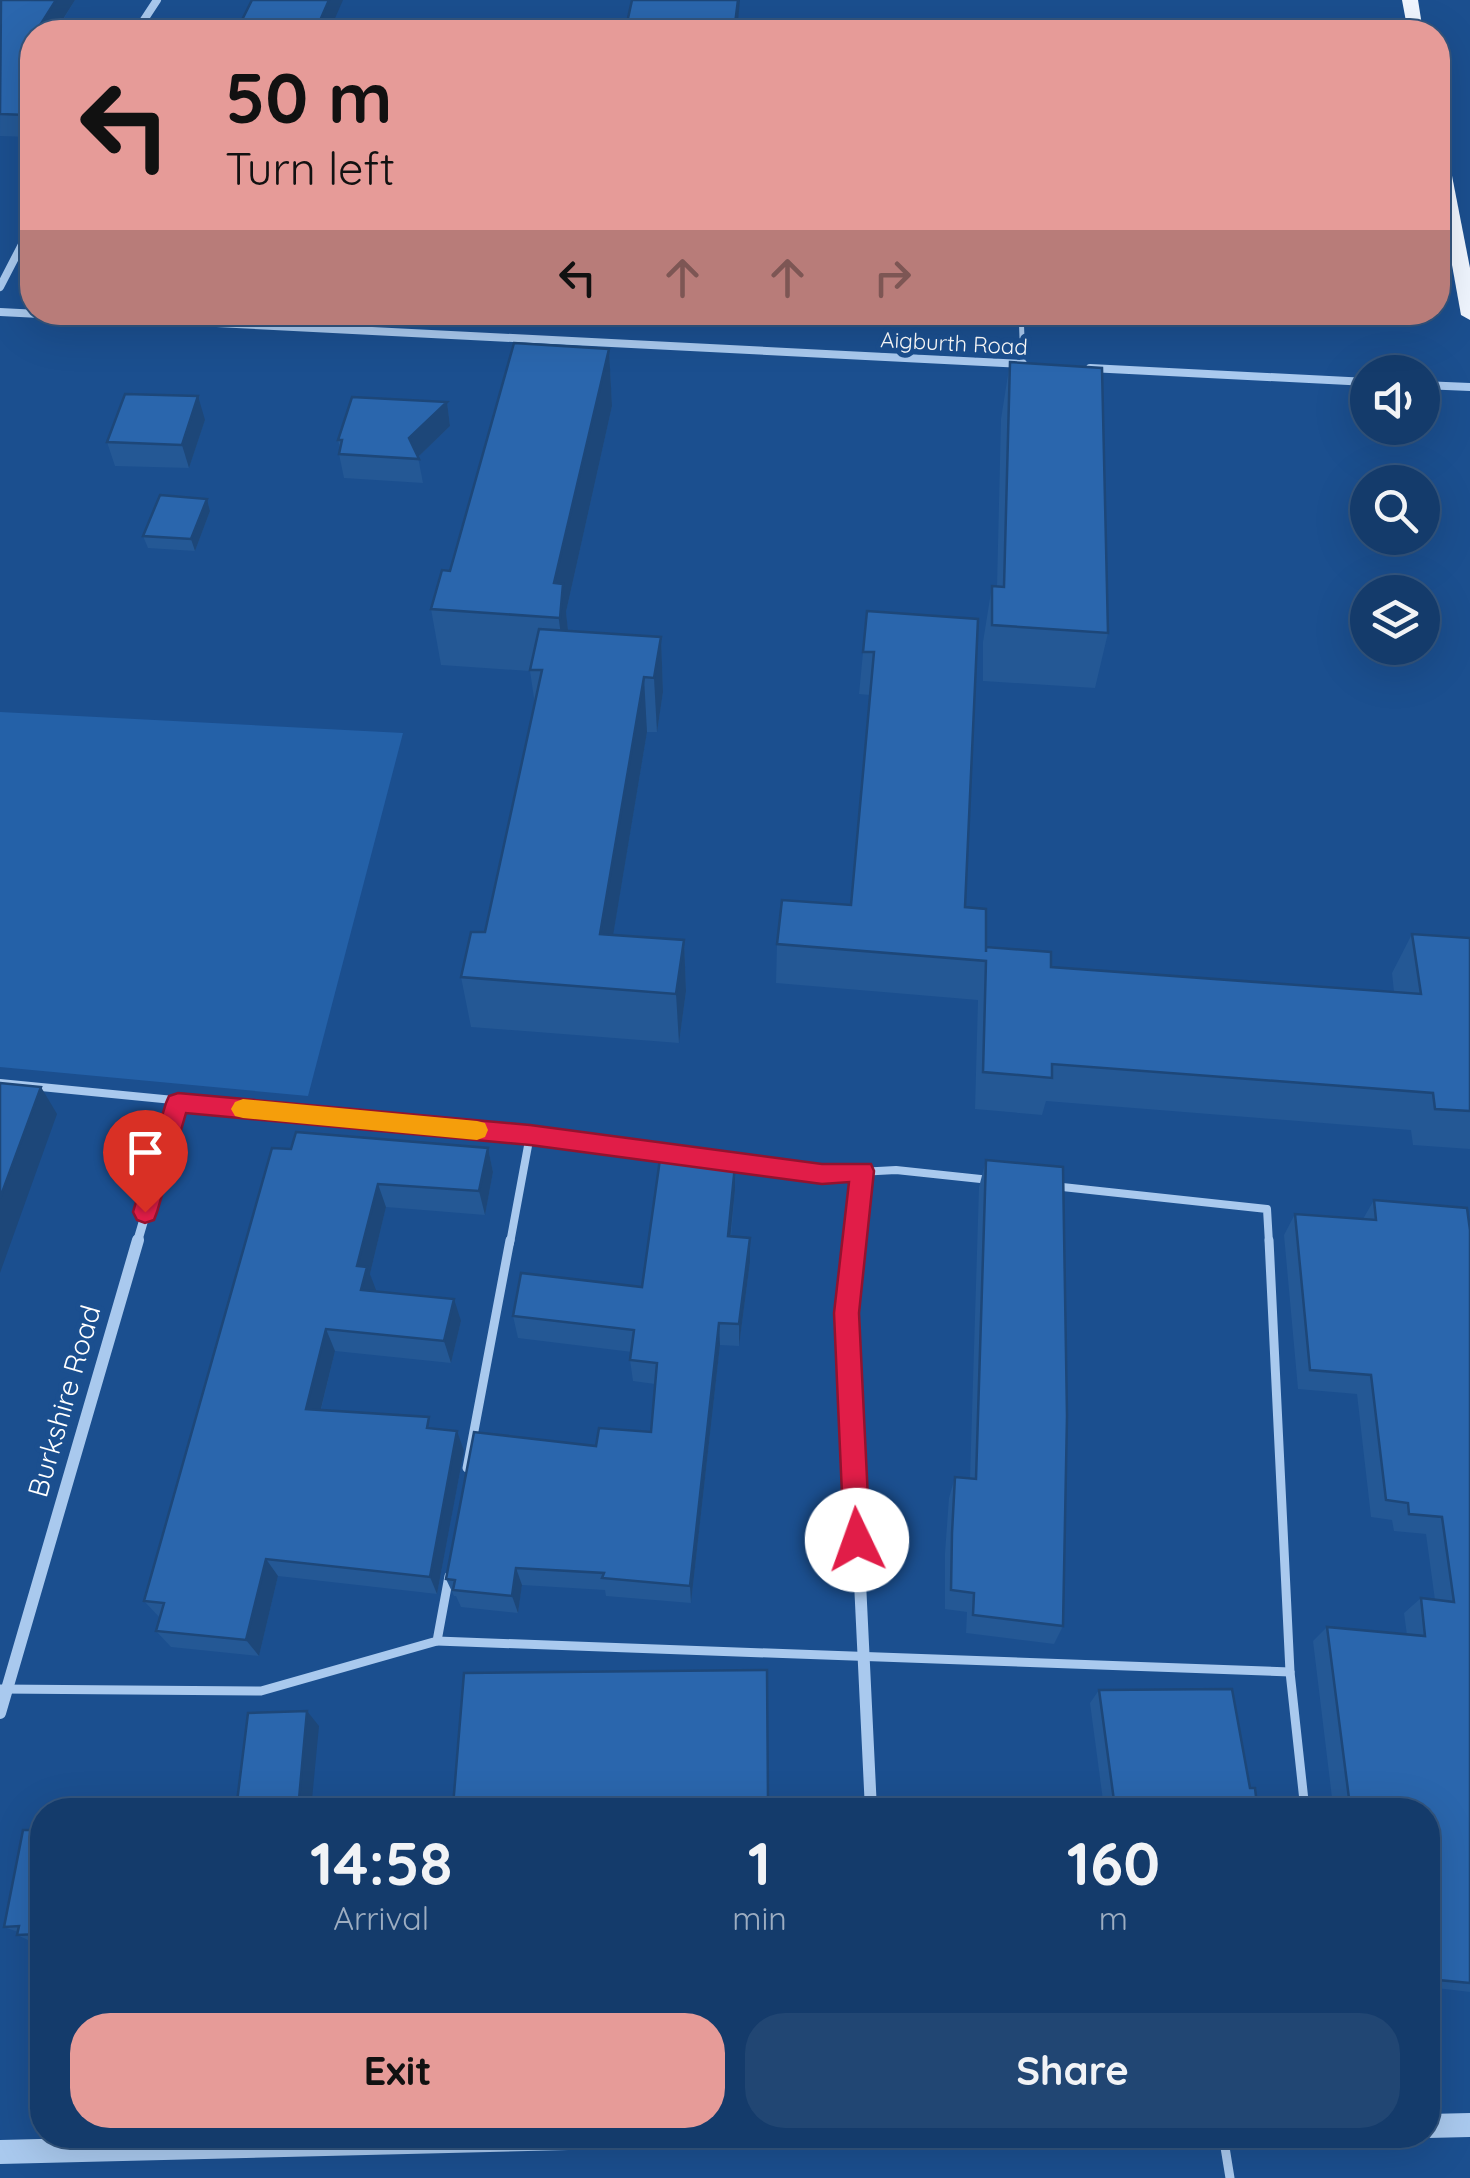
<!DOCTYPE html>
<html lang="en">
<head>
<meta charset="utf-8">
<style>
  :root { --surface:#143b6b; --page:#214673; --text:#f1f3f6; --muted:#9dadc1; --line:#33557e; --accent:#e69b98 }
  body { margin:0; font-family:Quicksand,sans-serif; background:var(--page); color:var(--text); height:100vh; display:flex; flex-direction:column; font-size:38px; white-space:nowrap }
  * { box-sizing:border-box; margin:0 }
  p { font-size:32px; color:var(--muted) }
  .icon { flex:none; width:55px; height:55px; fill:none; stroke:currentColor; stroke-width:2; stroke-linecap:round; stroke-linejoin:round }
  .map { position:relative; flex:1; overflow:hidden }
  .panel { position:absolute; left:30px; top:1798px; width:1410px; height:350px; display:flex; flex-direction:column; background:var(--surface); border-radius:40px; box-shadow:0 10px 40px #0002,0 0 0 2px var(--line) }
  .panel>* { flex:none }
  .banner { position:absolute; left:20px; top:20px; width:1430px; height:305px; border-radius:40px; box-shadow:0 10px 40px #0002,0 0 0 2px var(--line); background:#e69b98; color:#111; overflow:hidden }
  .fabs { position:absolute; left:1350px; top:355px; display:grid; gap:20px }
  .fabs a { display:grid; place-items:center; width:90px; height:90px; border-radius:50%; background:var(--surface); box-shadow:0 10px 40px #0002,0 0 0 2px var(--line); font-size:50px }
  .pin { position:absolute; display:grid; place-items:center; width:85px; height:85px; color:#fff; margin:-102px -42px; border-radius:50% 50% 50% 0; rotate:-45deg; box-shadow:0 0 10px #0007 }
  .pin .icon { rotate:45deg }
  .me { position:absolute; width:110px; margin:-55px; rotate:357deg; stroke-linejoin:round; filter:drop-shadow(0 0 8px #0008) }
  .turn { display:flex; align-items:center; gap:35px; height:210px; padding:0 40px; font-size:45px }
  .turn .icon { width:130px; height:130px; stroke-width:2.5 }
  .turn b { display:block; font-size:70px; line-height:85px }
  .lanes { display:flex; align-items:center; height:95px; padding:0 40px; background:#0003; justify-content:center; gap:50px; direction:ltr }
  .lanes .off { opacity:.35 }
  .eta { display:flex; justify-content:space-evenly; align-items:center; height:170px; text-align:center }
  .eta b { font-size:60px; font-weight:800; line-height:70px }
  .primary-button { display:flex; gap:20px; margin-top:auto; padding:20px 40px }
  .primary-button a { flex:1; height:115px; border-radius:40px; background:var(--accent); color:#111; font-size:40px; font-weight:800; line-height:115px; text-align:center }
  .primary-button a+a { background:var(--page); color:var(--text) }
  .map>svg:first-child { display:block }
  .green { fill:#2461a8 }
  .lines { fill:none; stroke-linecap:round; stroke-linejoin:round }
  .service-far2 { stroke:#a9c9ee; stroke-width:5 }
  .service-far1 { stroke:#a9c9ee; stroke-width:8 }
  .service { stroke:#a9c9ee; stroke-width:9 }
  .minor-far2 { stroke:#a9c9ee; stroke-width:8 }
  .minor-far1 { stroke:#a9c9ee; stroke-width:9 }
  .minor { stroke:#a9c9ee; stroke-width:12 }
  .tertiary { fill:#a9c9ee; fill-rule:evenodd }
  .primary { fill:#f0f6ff; fill-rule:evenodd }
  .wall { fill:#245895 }
  .shaded-wall { fill:#1d4779 }
  .building { fill:#2a66ad; stroke:#1d4779; stroke-width:2.5 }
  .route { fill:#e11d48; stroke:#92132f; stroke-width:2.5 }
  .slow { fill:#f59e0b }
  .labels { text-anchor:middle; stroke-width:10; stroke-linejoin:round; paint-order:stroke }
  .far-street-label { font-size:22px; fill:#fff; stroke:#1b4f8f }
  .street-label { font-size:28px; fill:#fff; stroke:#1b4f8f }
</style>
</head>
<body>
<div class="map">
<svg width="1470" height="2178" viewBox="0 0 1470 2178">
  <rect width="100%" height="100%" fill="#1b4f8f"/>
  <path class="green" d="M0 712 403 733 308 1096 0 1067Z"/>
  <g class="lines">
    <g class="service-far2">
      <path d="M1021 312 1023 364"/>
      <path d="M1282 312H1302"/>
    </g>
    <g class="service-far1">
      <path d="M0 1083 530 1135 822 1174 896 1170 990 1180"/>
      <path d="M1053 1186 1267 1209 1269 1243"/>
      <path d="M510 1243 530 1135"/>
    </g>
    <g class="service">
      <path d="M1269 1240 1290 1672 1305 1810"/>
      <path d="M467 1468 510 1240"/>
      <path d="M437 1641 1290 1672"/>
      <path d="M0 1689 261 1691 437 1641 449 1576"/>
      <path d="M1223 2135 1230 2178"/>
    </g>
    <g class="minor-far2">
      <path d="M136 32 157 0"/>
      <path d="M0 287 32 225"/>
      <path d="M0 312 1023 364"/>
      <path d="M1090 368 1368 382"/>
      <path d="M1422 385 1470 387"/>
    </g>
    <g class="minor-far1">
      <path d="M137 1243 178 1103"/>
      <path d="M854 1243 862 1171"/>
    </g>
    <g class="minor">
      <path d="M855 1240 847 1313 871 1810"/>
      <path d="M0 1713 138 1240"/>
    </g>
    <g class="tertiary">
      <path d="M1470 2113V2137L1428 2138 1421 2135H1428V2114Z"/>
      <path d="M197 2135H701L698 2144 689 2147 0 2164V2140Z"/>
    </g>
    <g class="primary">
      <path d="M1402 0H1418L1423 32H1408Z"/>
      <path d="M1438 140 1446 145 1470 268V320L1461 315 1438 187Z"/>
    </g>
  </g>
  <g class="wall">
    <path d="M1 0H75L57 30 72 31 73 32H32V137L0 136Z"/>
    <path d="M609 349 612 406 566 612 568 631 661 637 663 692 657 732H647L613 935 684 940 686 991 679 1043 471 1027 461 977 485 932 535 705 530 671 441 665 431 609 450 571Z"/>
    <path d="M1010 362 1108 633 1095 688 983 681V642L992 586 997 587 1001 419Z"/>
    <path d="M447 402 450 426 418 457 423 483 344 478 339 454 340 448 338 440Z"/>
    <path d="M205 420 189 468 115 466 107 442Z"/>
    <path d="M207 499 210 511 195 551 148 548 143 536Z"/>
    <path d="M867 611 965 907 986 948 1051 967 1394 992 1392 973 1412 934 1470 938V1149L1413 1145 1411 1130 1046 1101 1042 1115 975 1109 978 1000 776 983 777 944 851 905 870 695 859 694Z"/>
    <path d="M488 1148 493 1172 485 1215 386 1207 370 1274 375 1291 461 1321 451 1363 335 1351 321 1410 433 1428 464 1451 437 1594 278 1576 259 1656 171 1647 156 1631 160 1618 144 1601 291 1149Z"/>
    <path d="M986 1160 1063 1626 1054 1644 966 1633 967 1612 945 1609V1553L949 1498 955 1477 970 1479 979 1187Z"/>
    <path d="M735 1190 731 1237 750 1262 739 1346 720 1345 691 1603 606 1596 605 1590 522 1585 518 1613 461 1607 456 1596H454L446 1579 596 1446 651 1432 655 1384 633 1381 630 1360 632 1352 518 1338 513 1316 642 1287Z"/>
    <path d="M1374 1200 1470 1230V1992L1428 1987V1810L1104 1808 1090 1703 1099 1690 1250 1788 1257 1805 1333 1806 1313 1641 1327 1627 1407 1635 1404 1613 1421 1598 1435 1600 1426 1534 1394 1531 1392 1520 1371 1517 1357 1394 1298 1389 1284 1235 1295 1214 1363 1219Z"/>
    <path d="M42 1830V1967L33 1963 37 1944 17 1935 18 1932 4 1927Z"/>
  </g>
  <g class="shaded-wall">
    <path d="M56 0H75L55 32 37 30Z"/>
    <path d="M329 0H343L329 32H315Z"/>
    <path d="M738 0H740L737 32H734Z"/>
    <path d="M32 104V132L27 115Z"/>
    <path d="M609 349 612 406 566 612 569 639 566 673 554 583Z"/>
    <path d="M198 396 205 420 189 468 182 445Z"/>
    <path d="M447 402 450 426 416 459 409 438Z"/>
    <path d="M207 499 210 511 195 551 191 539Z"/>
    <path d="M661 637 663 692 657 732 654 678Z"/>
    <path d="M644 677 647 732 605 984 600 934Z"/>
    <path d="M684 940 686 991 679 1043 676 994Z"/>
    <path d="M41 1087 57 1114 0 1273V1198Z"/>
    <path d="M488 1148 493 1172 485 1215 479 1191Z"/>
    <path d="M735 1165V1190L728 1260V1236Z"/>
    <path d="M378 1184 386 1207 370 1274 376 1290 370 1312 361 1290 357 1266Z"/>
    <path d="M750 1238V1262L739 1346V1324Z"/>
    <path d="M454 1299 461 1321 451 1363 444 1341Z"/>
    <path d="M719 1323 720 1345 691 1603 690 1586Z"/>
    <path d="M326 1329 335 1351 316 1429 306 1409Z"/>
    <path d="M457 1431 464 1451 437 1594 430 1577Z"/>
    <path d="M266 1559 278 1576 259 1656 246 1640Z"/>
    <path d="M516 1568 522 1585 518 1613 512 1596Z"/>
    <path d="M307 1711 319 1726 311 1810H298Z"/>
  </g>
  <g class="building">
    <path d="M1 0H56L37 30 72 31 71 32H32V104L27 115 0 114Z"/>
    <path d="M252 0H329L315 32H236Z"/>
    <path d="M632 0H738L734 32H625Z"/>
    <path d="M514 343 609 349 554 583 563 584 560 618 431 609 442 570 450 571Z"/>
    <path d="M1010 362 1102 368 1108 633 992 625V586L1004 587Z"/>
    <path d="M125 394 198 396 182 445 107 442Z"/>
    <path d="M352 397 447 402 409 438 419 459 339 454 342 440H338Z"/>
    <path d="M160 495 207 499 191 539 143 536Z"/>
    <path d="M867 611 978 619 965 907 986 909V952V947L1051 952V967L1421 994 1412 934 1470 938V1111L1435 1109 1433 1093 1052 1064V1078L983 1072 986 961 777 944 782 900 851 905 874 652H863Z"/>
    <path d="M539 629 661 637 654 678 644 677 600 934 684 940 676 994 461 977 471 932H485L542 670H530Z"/>
    <path d="M0 1083 41 1087 0 1198Z"/>
    <path d="M296 1132 488 1148 479 1191 378 1184 357 1266 367 1267 361 1290 454 1299 444 1341 326 1329 306 1409 429 1417 427 1428 457 1431 430 1577 266 1559 246 1640 156 1631 164 1603 144 1601 272 1148 291 1149Z"/>
    <path d="M660 1159 735 1165 728 1236 750 1238 739 1324 719 1323 690 1586 602 1578 604 1573 516 1568 512 1596 453 1590 455 1580 446 1579 474 1432 596 1446 599 1428 651 1432 657 1363 630 1360 634 1330 513 1316 521 1273 642 1287Z"/>
    <path d="M986 1160 1063 1167 1067 1416 1063 1626 973 1615 974 1593 951 1590 952 1533 955 1477 976 1479Z"/>
    <path d="M1374 1200 1467 1208 1470 1230V1983L1428 1979V1810H974L1115 1808 1099 1690 1232 1689 1250 1788H1255L1257 1805 1350 1806 1327 1627 1425 1636 1421 1598 1454 1602 1442 1517 1409 1514 1408 1503 1386 1500 1371 1375 1310 1370 1295 1214 1376 1220Z"/>
    <path d="M767 1670 768 1800 796 1799 797 1810H418V1807L453 1806 464 1673Z"/>
    <path d="M307 1711 298 1810H236L248 1713Z"/>
    <path d="M23 1830H42V1963H33L39 1934 17 1935 19 1926 4 1927Z"/>
  </g>
  <path class="route" d="M178 1093 530 1125 822 1164H871L874 1171 859 1313 870 1540 867 1549 857 1553 848 1549 844 1540 834 1313 849 1182 822 1184 530 1145 186 1113 157 1212 154 1220 145 1223 137 1220 133 1212 166 1103 169 1096Z"/>
  <path class="slow" d="M243 1099 477 1121 485 1123 488 1130 485 1137 477 1140 243 1118 235 1116 231 1109 235 1102Z"/>
  <g class="labels">
    <g class="far-street-label">
      <text transform="translate(954 343) rotate(3)" y="8">Aigburth Road</text>
    </g>
    <g class="street-label">
      <text transform="translate(64 1401) rotate(-74)" y="10">Burkshire Road</text>
    </g>
  </g>
</svg>
<div class="fabs">
<a><svg class="icon" aria-label="sound" viewBox="0 0 24 24"><path d="M4 9h4l5-4v14l-5-4H4zM17 9q2 3 0 6"/></svg></a>
<a><svg class="icon" aria-label="search" viewBox="0 0 24 24"><circle cx="10" cy="10" r="6"/><path d="M15 15l6 6"/></svg></a>
<a><svg class="icon" aria-label="layers" viewBox="0 0 24 24"><path d="M12 4l9 5-9 5-9-5zM3 14l9 5 9-5"/></svg></a>
</div>
<div class="pin" style="left:145px;top:1212px;background:#d93025"><svg class="icon" aria-label="arrive" viewBox="0 0 24 24"><path d="M6 21V4h12l-3 4 3 4H6"/></svg></div>
<svg class="me" style="left:857px;top:1540px" viewBox="-20 -20 40 40"><circle r="19" fill="#fff"/><path d="M0-13L10 11 0 6-10 11z" fill="#e11d48"/></svg>
<div class="banner">
<div class="turn"><svg class="icon" aria-label="left" viewBox="0 0 24 24"><path d="M17 20v-9H6M10 6l-5 5 5 5"/></svg><div><b>50 m</b>Turn left</div></div>
<div class="lanes"><svg class="icon" aria-label="left" viewBox="0 0 24 24"><path d="M17 20v-9H6M10 6l-5 5 5 5"/></svg><svg class="icon off" aria-label="ahead" viewBox="0 0 24 24"><path d="M12 20V5M6 11l6-6 6 6"/></svg><svg class="icon off" aria-label="ahead" viewBox="0 0 24 24"><path d="M12 20V5M6 11l6-6 6 6"/></svg><svg class="icon off" aria-label="right" viewBox="0 0 24 24"><path d="M7 20v-9h11M14 6l5 5-5 5"/></svg></div>
</div>
<section class="panel">
<div class="eta">
<div><b>14:58</b><p>Arrival</p></div>
<div><b>1</b><p>min</p></div>
<div><b>160</b><p>m</p></div>
</div>
<div class="primary-button"><a>Exit</a><a>Share</a></div>
</section>
</div>
</body>
</html>
